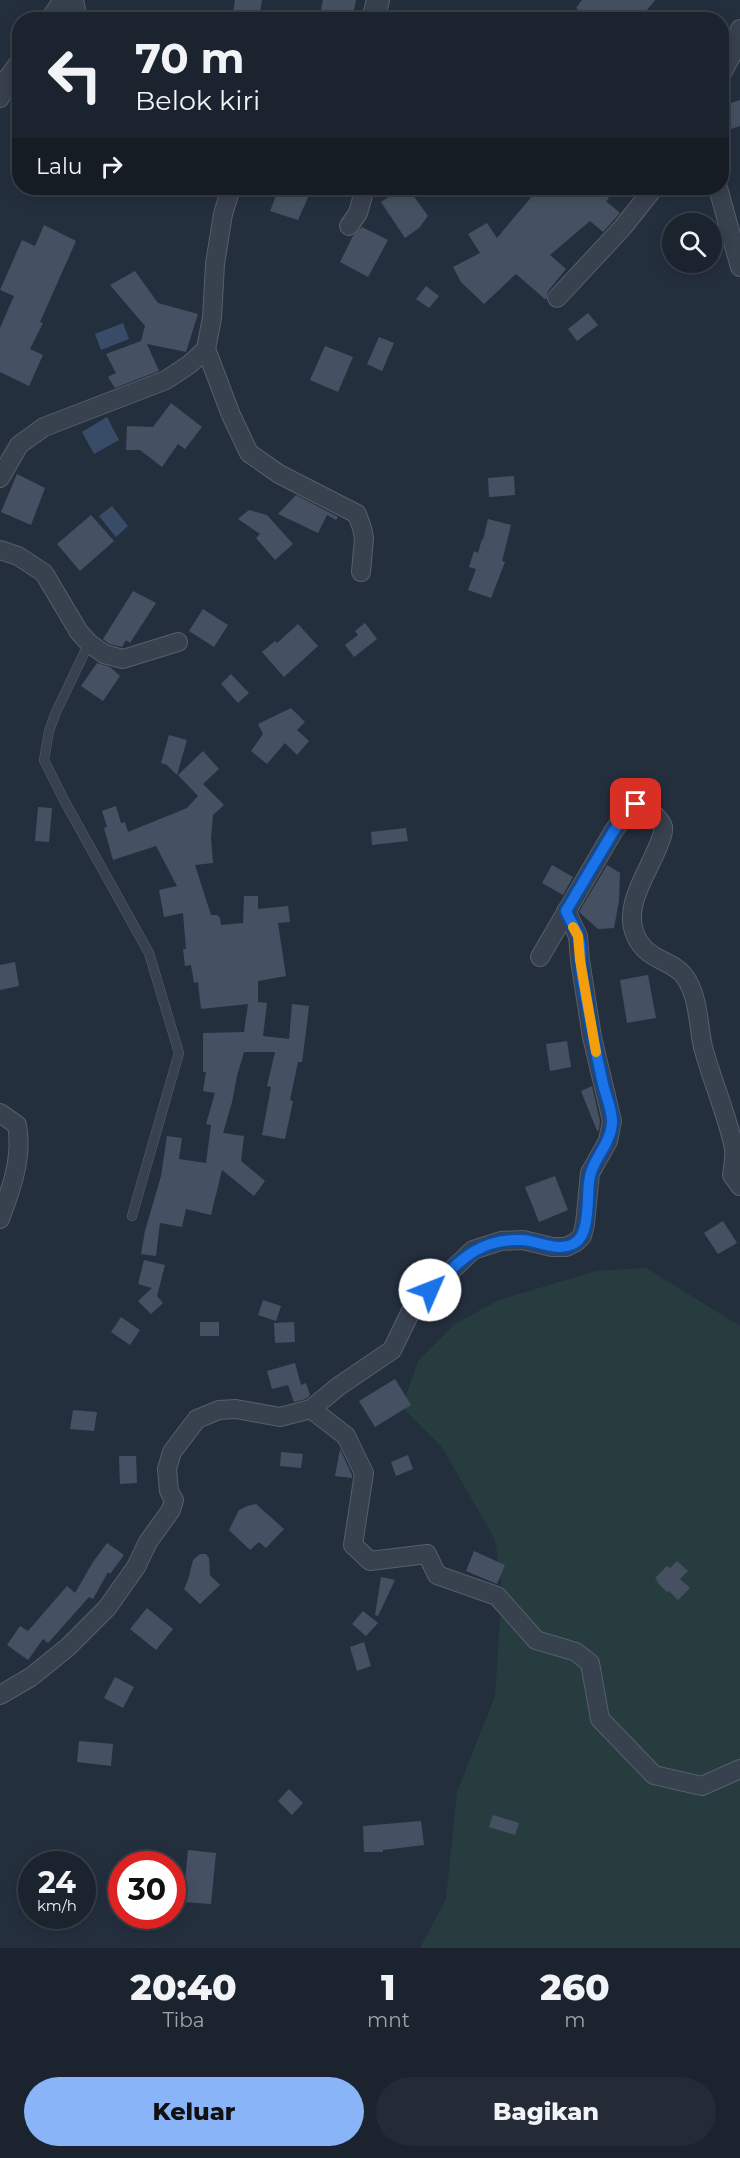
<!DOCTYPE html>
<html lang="id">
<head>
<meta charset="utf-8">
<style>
  :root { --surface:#1b232e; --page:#242b36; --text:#f1f3f6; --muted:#a0a4aa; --line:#39404a; --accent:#8ab4f8 }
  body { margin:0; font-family:Montserrat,sans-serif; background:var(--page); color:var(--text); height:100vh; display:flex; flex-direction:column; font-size:22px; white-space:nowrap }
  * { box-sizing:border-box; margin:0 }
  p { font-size:20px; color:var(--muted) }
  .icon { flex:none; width:33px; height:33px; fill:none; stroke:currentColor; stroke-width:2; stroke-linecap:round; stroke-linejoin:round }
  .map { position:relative; height:1948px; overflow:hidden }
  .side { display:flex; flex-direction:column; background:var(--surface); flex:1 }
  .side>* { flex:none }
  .hud { position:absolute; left:12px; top:12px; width:717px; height:183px; border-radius:24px; box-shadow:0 3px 15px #0003,0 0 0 2px var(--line); background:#1b232e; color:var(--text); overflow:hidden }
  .controls { position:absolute; left:662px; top:213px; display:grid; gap:12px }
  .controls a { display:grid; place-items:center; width:60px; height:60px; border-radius:50%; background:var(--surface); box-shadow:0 3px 15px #0003,0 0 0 2px var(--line); font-size:30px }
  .speed { position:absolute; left:18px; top:1851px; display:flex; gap:12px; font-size:30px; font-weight:700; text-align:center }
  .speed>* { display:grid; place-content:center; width:78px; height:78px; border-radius:50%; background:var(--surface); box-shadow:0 3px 15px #0003,0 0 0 2px var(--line); line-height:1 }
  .speed small { font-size:15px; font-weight:400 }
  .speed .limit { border:9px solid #d22; background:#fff; color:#111 }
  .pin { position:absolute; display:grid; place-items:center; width:51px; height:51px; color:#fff; margin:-26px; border-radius:12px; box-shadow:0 3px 9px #0006 }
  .me { position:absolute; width:66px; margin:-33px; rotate:46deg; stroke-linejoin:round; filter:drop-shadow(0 0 4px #0008) }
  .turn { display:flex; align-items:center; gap:21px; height:126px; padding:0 24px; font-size:27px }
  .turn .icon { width:78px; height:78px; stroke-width:2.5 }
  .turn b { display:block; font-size:42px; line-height:51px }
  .then { display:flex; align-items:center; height:57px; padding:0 24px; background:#0003; gap:12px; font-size:22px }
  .eta { display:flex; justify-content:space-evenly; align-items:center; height:102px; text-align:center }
  .eta b { font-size:36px; font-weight:800; line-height:42px }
  .primary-button { display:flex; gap:12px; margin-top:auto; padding:12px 24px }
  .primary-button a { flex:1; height:69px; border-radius:36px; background:var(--accent); color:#111; font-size:24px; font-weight:800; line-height:69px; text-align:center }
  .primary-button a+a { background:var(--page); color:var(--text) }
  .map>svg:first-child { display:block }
  .green { fill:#263c3f }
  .water { fill:#394c67 }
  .building { fill:#455162 }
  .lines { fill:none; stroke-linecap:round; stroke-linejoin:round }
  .service-casing { stroke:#565f6c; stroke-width:10 }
  .minor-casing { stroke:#565f6c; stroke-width:20 }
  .tertiary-casing { stroke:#565f6c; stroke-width:24 }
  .service { stroke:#38414e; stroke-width:9 }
  .minor { stroke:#38414e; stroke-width:18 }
  .tertiary { stroke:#38414e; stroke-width:22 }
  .route-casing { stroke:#114b97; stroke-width:15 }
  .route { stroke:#1a73e8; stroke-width:10 }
  .slow { stroke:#f59e0b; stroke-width:10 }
</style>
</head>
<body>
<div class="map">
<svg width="740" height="1948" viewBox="0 0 740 1948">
  <rect width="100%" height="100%" fill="#242f3e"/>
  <path class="green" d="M646 1268 740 1326V1948H420L446 1899 457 1792 495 1696 502 1590 495 1539 441 1446 402 1407 418 1361 455 1324 499 1300 596 1271Z"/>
  <g class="water">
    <path d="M123 323 129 339 101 350 95 334Z"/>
    <path d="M107 417 119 440 94 454 82 432Z"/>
    <path d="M112 506 128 526 116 537 99 516Z"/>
  </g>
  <g class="building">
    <path d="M235 0H262L259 20H232Z"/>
    <path d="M323 0H356L352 20H319Z"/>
    <path d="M582 0H655L639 20H590L576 8Z"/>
    <path d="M740 100V126L722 132V106Z"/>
    <path d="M279 188H305L303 192 310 193 298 220 270 211Z"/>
    <path d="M402 188H408L428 216 419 228 405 238 381 202Z"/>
    <path d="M542 188H598L609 198 606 201 620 213 603 232 590 221 550 255 566 269 548 291 546 300 516 274 484 304 461 282 453 267 480 253 468 234 487 223 497 238 533 195 535 196Z"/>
    <path d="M44 225 76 241 40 322 43 323 30 349 43 355 29 386 0 372V328L14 296 0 290 22 240 35 246Z"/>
    <path d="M362 227 388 240 368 277 340 262 353 236Z"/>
    <path d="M135 271 158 303 198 314 186 352 147 344 159 371 115 388 108 377 116 373 106 354 141 341 145 326 110 285Z"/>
    <path d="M426 286 439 296 429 308 416 299Z"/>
    <path d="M588 313 598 325 577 341 568 329Z"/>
    <path d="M379 337 394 343 382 371 367 364Z"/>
    <path d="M325 346 353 357 338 392 310 380Z"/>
    <path d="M171 403 202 427 185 449 178 444 162 467 140 450H126L127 426 153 427Z"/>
    <path d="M17 474 45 488 31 525 1 512Z"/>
    <path d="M514 476 515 495 489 497 488 478Z"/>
    <path d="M296 495 338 517 336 520 327 515 318 533 278 514Z"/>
    <path d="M249 510 267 515 293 544 275 560 256 538 260 534 238 519Z"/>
    <path d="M91 515 114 541 80 571 57 544Z"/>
    <path d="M488 519 511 525 502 561 505 562 491 598 468 590 476 569 469 567 474 551 478 553 482 539 483 540Z"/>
    <path d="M133 591 156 603 130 643 126 640 122 647 109 644 103 639Z"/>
    <path d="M203 609 228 625 214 647 189 631Z"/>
    <path d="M365 623 377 639 354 657 345 645 358 635 355 631Z"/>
    <path d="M298 624 318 646 284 677 262 652 275 641 277 643Z"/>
    <path d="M97 663 110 667 120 676 103 701 81 686Z"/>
    <path d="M231 674 249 693 238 703 221 684Z"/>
    <path d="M291 708 305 722 297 730 309 741 297 755 285 743 267 764 251 751 263 734 258 724Z"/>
    <path d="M169 735 187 740 177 775 167 765 161 763Z"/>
    <path d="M203 751 219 769 203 784 224 805 213 815 211 838 213 863 195 865 211 915H217L220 918 221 925 243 923 244 896H258V909L288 906 290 922 278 923 286 976 258 981V1002L267 1003 263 1036 289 1039 292 1004 309 1006 307 1024 302 1062H298L290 1100 293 1101 285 1139 262 1135 271 1087 267 1086 275 1052H244L237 1076 232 1102 223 1133 244 1136 241 1161 265 1181 254 1196 222 1170 211 1215 186 1209 182 1227 160 1223 156 1256 141 1254 145 1231 161 1176 167 1136 182 1138 179 1159 206 1163 211 1125 206 1124 215 1093 203 1091 206 1072H203V1033L244 1032 248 1004 201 1009 198 982 194 983 191 965 185 966 183 949H186L183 913 164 917 159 890 177 886 156 846 113 860 104 828 107 827 102 811 116 806 121 823 125 822 128 832 187 808 198 796 178 775Z"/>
    <path d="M38 807 52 808 49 842 35 841Z"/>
    <path d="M406 828 408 841 372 845 371 832Z"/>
    <path d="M552 865 573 877 563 895 542 883Z"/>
    <path d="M607 865 620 873 619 901 614 928 598 929 579 912Z"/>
    <path d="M15 962 19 986 0 990V965Z"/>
    <path d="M648 975 656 1018 627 1023 620 980Z"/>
    <path d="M567 1041 571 1067 550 1071 546 1044Z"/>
    <path d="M592 1086 600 1121 599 1130 597 1131 581 1091Z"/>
    <path d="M555 1176 568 1210 539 1222 525 1187Z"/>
    <path d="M723 1221 737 1243 718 1254 704 1233Z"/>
    <path d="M144 1260 165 1265 157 1296 163 1303 151 1314 138 1301 152 1288 138 1284Z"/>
    <path d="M263 1300 281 1306 276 1321 258 1315Z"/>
    <path d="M121 1317 140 1330 130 1345 111 1332Z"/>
    <rect x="200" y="1322" width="19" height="14"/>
    <path d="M294 1322 295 1342 275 1343 274 1323Z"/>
    <path d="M295 1363 301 1385 306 1383 310 1395 306 1399 294 1402 288 1385 272 1389 267 1371Z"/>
    <path d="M395 1379 411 1405 375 1427 359 1401Z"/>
    <path d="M73 1410 97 1412 94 1431 70 1429Z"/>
    <path d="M340 1449 352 1475V1478L335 1476Z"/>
    <path d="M281 1452 303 1454 301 1468 280 1466Z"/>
    <path d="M408 1455 413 1469 396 1476 391 1462Z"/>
    <path d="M119 1456H136L137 1483 120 1484Z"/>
    <path d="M256 1504 284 1529 266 1548 259 1542 250 1550 229 1530 239 1510 247 1506Z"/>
    <path d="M107 1543 124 1555 110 1574 108 1572 93 1599 89 1597 48 1643 43 1639 28 1660 7 1645 20 1626 28 1631 67 1586 75 1593 93 1562Z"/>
    <path d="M474 1551 505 1565 497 1584 466 1571Z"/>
    <path d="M200 1554H206L209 1558 210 1575 220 1585 200 1604 184 1589 188 1580 193 1560Z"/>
    <path d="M677 1561 688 1571 680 1579 690 1588 678 1600 669 1591 667 1592 657 1582 658 1581 655 1578 667 1566 670 1568Z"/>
    <path d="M381 1577 395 1580 378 1616 375 1615Z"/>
    <path d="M147 1608 173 1629 156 1650 130 1629Z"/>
    <path d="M363 1611 378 1623 366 1636 352 1624Z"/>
    <path d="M364 1642 371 1666 357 1671 350 1647Z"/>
    <path d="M115 1677 134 1687 123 1708 104 1698Z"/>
    <path d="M79 1741 113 1744 111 1766 77 1762Z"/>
    <path d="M289 1789 303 1803 292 1815 278 1801Z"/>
    <path d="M493 1815 519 1823 515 1835 489 1827Z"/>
    <path d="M421 1821 424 1845 383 1850V1852H364L363 1826Z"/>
    <path d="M188 1850 216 1853 211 1904 183 1902Z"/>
  </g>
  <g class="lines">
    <defs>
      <path id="service" d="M89 643 56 712 49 731 44 760 65 802 149 953 179 1053 132 1216"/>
      <g id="minor">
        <path d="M49 20 63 0"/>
        <path d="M722 73 736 47 740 29"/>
        <path d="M0 98 7 79 20 61"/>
        <path d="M718 188 740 267"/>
        <path d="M349 226 358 213 365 188"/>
        <path d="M557 298 623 227 654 188"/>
        <path d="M206 349 231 415 249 453 279 474 357 514 362 528 364 538 361 572"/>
        <path d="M0 478 19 445 44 427 166 380 190 364 206 349 212 318 215 264 223 214 231 188"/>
        <path d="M0 550 18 556 44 573 79 632 89 643 104 654 123 659 178 642"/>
        <path d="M540 957 613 832 632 805 641 804C648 809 660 818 663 827 664 833 661 839 659 844 649 871 623 905 635 934 646 962 673 959 685 977 699 997 698 1025 703 1047 712 1081 727 1114 734 1148 735 1156 733 1167 732 1175L740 1186"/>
        <path d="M0 1113 17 1125C23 1157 11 1190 0 1219"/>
        <path d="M311 1409 346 1436 364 1473 353 1545 370 1561 427 1554 437 1575 497 1596 536 1640 576 1652 590 1663 600 1719 654 1775 702 1786 740 1769"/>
        <path d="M0 1695 31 1677 68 1647 107 1608 136 1567 148 1542 171 1510 174 1500 169 1491 167 1469 172 1452 197 1419 219 1410 236 1409 280 1417 311 1409 339 1386 392 1350 413 1307 473 1250 501 1241 523 1240 552 1247H566L576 1242 582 1236 585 1224 590 1173 608 1141 612 1121 592 1037 580 960 578 936 566 911"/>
      </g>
      <g id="tertiary">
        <path d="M72 0 76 20"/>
        <path d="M373 20 378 0"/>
      </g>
    </defs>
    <use href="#service" class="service-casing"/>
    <use href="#minor" class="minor-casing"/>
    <use href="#tertiary" class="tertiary-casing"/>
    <use href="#service" class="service"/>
    <use href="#minor" class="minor"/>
    <use href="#tertiary" class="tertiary"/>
  </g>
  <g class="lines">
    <defs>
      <path id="route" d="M430 1290C459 1262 478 1238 522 1240 540 1241 558 1253 575 1243 590 1234 587 1198 589 1182 591 1160 610 1146 612 1124 613 1113 607 1099 604 1088 595 1051 589 1014 582 976 580 963 582 947 578 935 575 927 569 919 566 911L613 832 632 805 636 804"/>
    </defs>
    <use href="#route" class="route-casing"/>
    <use href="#route" class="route"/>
    <path class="slow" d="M573 927 578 936 580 960 596 1052"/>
  </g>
</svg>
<div class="controls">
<a><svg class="icon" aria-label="search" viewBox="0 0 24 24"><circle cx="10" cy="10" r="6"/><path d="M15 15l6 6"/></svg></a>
</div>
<div class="speed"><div>24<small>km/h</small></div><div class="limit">30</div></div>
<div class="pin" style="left:636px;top:804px;background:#d93025"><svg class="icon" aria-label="arrive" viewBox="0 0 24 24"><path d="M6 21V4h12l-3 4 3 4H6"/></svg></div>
<svg class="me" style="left:430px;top:1290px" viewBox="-20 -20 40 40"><circle r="19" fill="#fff"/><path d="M0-13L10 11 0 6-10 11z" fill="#1a73e8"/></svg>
<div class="hud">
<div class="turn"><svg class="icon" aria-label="left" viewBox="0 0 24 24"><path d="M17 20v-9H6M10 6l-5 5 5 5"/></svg><div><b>70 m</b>Belok kiri</div></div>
<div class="then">Lalu<svg class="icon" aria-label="right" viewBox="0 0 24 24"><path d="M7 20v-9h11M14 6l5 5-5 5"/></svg></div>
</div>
</div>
<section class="side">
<div class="eta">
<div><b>20:40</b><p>Tiba</p></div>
<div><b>1</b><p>mnt</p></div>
<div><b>260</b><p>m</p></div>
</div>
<div class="primary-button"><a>Keluar</a><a>Bagikan</a></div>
</section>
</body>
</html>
